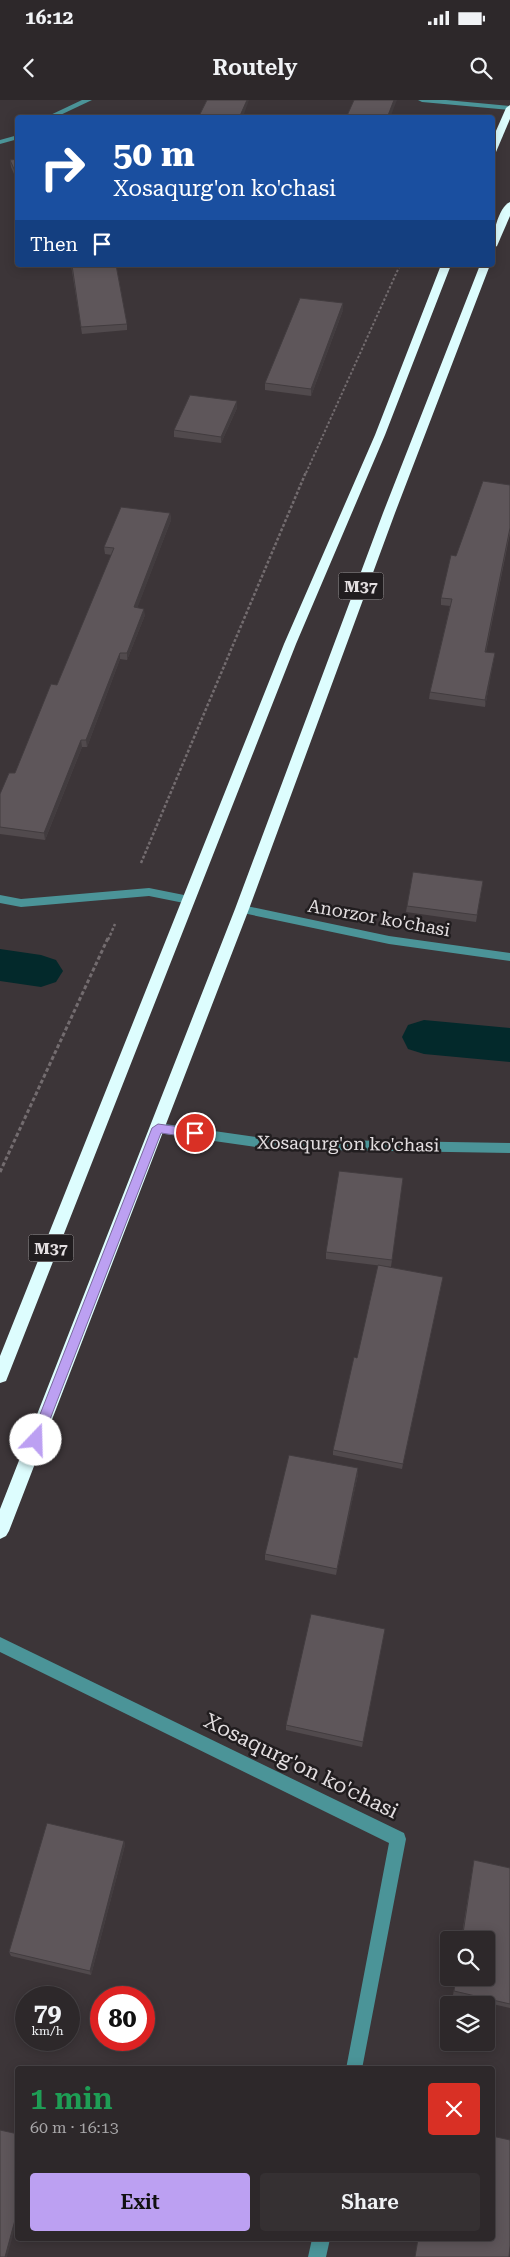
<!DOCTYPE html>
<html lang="en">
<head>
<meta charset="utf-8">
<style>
  :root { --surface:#2d282a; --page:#353032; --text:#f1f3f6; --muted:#a7a6a8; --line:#484447; --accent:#bca0f2 }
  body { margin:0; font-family:"Roboto Serif",serif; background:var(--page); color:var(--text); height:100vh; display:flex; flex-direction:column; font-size:19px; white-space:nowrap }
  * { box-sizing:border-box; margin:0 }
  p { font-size:16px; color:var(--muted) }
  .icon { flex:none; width:28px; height:28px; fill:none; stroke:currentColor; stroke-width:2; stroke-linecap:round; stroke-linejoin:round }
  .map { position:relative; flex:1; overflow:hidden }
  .drawer { position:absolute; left:15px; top:1966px; width:480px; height:175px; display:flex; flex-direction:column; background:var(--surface); border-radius:5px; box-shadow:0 2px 12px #0003,0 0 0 1px var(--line) }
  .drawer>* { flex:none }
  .banner { position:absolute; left:15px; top:15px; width:480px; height:152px; border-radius:5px; box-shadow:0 2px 12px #0003,0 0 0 1px var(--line); background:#1a4fa0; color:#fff; overflow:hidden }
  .controls { position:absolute; left:440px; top:1831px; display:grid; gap:10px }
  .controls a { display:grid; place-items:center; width:55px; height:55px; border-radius:5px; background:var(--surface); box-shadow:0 2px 12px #0003,0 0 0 1px var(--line); font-size:25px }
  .speed { position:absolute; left:15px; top:1886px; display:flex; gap:10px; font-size:25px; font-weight:700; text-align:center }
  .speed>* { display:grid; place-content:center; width:65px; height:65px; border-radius:50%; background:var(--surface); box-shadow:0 2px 12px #0003,0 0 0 1px var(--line); line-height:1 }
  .speed small { font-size:12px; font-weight:400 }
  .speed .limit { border:8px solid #d22; background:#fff; color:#111 }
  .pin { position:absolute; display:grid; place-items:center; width:42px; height:42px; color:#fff; margin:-21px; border:2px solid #fff; border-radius:50%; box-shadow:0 1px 5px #0007 }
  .me { position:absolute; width:55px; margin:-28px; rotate:21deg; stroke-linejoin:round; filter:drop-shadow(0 0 4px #0008) }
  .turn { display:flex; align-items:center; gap:18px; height:105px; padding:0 15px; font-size:22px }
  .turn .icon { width:65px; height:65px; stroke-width:2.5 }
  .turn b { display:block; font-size:35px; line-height:42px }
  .then { display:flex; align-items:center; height:48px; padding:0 15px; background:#0003; gap:10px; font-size:19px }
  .round { display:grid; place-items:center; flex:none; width:52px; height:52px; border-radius:5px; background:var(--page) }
  .summary { display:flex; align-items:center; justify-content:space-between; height:85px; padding:0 15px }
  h1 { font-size:30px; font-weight:600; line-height:38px; color:#1e9e55 }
  .button { display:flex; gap:10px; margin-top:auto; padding:10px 15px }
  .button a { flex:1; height:58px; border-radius:5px; background:var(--accent); color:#111; font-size:20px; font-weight:600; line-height:58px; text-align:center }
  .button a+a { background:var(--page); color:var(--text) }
  .status { display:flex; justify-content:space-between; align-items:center; height:35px; padding:0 25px; background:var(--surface); direction:ltr }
  .status svg { height:14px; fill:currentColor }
  header { display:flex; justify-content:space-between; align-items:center; height:65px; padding:0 15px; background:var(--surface); font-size:22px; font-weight:600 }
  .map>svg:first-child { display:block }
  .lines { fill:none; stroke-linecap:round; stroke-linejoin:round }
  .canal { fill:#03292b; fill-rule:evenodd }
  .path-far2 { stroke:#736c6f; stroke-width:2; stroke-dasharray:2.5 2; stroke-linecap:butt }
  .path-far1 { stroke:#736c6f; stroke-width:2.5; stroke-dasharray:3 2; stroke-linecap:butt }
  .path { stroke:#736c6f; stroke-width:3; stroke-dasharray:4 2.5; stroke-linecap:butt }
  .minor { fill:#4b9498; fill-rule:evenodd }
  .highway { fill:#ddfdfe; fill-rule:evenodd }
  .wall { fill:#514a4d }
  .shaded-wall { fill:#423c3f }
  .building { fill:#5e565a; stroke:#423c3f }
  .route { fill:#bca0f2; stroke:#7a689d }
  .labels { text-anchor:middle; stroke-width:5; stroke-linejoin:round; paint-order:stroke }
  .shield { fill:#211d1f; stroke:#a9a4a6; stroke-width:1 }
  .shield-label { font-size:16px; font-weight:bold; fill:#e3dee0 }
  .street-label { font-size:18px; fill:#e3dee0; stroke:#211d1f }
  .near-street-label { font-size:21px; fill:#e3dee0; stroke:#211d1f }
</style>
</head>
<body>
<div class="status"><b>16:12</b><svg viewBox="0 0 49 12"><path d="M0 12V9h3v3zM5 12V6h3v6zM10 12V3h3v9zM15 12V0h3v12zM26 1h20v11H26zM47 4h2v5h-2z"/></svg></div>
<header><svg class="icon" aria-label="back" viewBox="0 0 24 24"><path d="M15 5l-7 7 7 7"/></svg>Routely<svg class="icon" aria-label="search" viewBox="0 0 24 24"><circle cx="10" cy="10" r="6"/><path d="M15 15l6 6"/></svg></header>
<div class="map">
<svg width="510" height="2157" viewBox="0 0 510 2157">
  <rect width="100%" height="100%" fill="#3c3538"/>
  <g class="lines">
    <g class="canal">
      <path d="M0 849 41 855 56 860 63 871 56 882 41 887 0 881Z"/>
      <path d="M424 920 510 928V962L424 954 408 949 402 937 408 925Z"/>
    </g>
    <path class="path-far2" d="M306 373 400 165"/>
    <g class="path-far1">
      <path d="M141 763 306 372"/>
      <path d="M108 840 115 824"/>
    </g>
    <path class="path" d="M0 1072 108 838"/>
    <g class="minor">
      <path d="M82 0H92L54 18H44Z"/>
      <path d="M418 0H446L510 6V10L422 2Z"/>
      <path d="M18 35V39L0 44V40Z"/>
      <path d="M149 788 189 796 195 800 189 804 149 796 21 807 0 803V795L21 799Z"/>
      <path d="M242 805 389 836 510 853V861L389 844 238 812 236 809 238 806Z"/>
      <path d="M158 1023 270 1039 510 1043V1053L270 1049 158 1033 154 1031 152 1028 154 1025Z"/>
      <path d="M0 1537 404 1733 406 1739 362 1969H346L389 1743 0 1552Z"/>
      <path d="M312 2139H330L326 2157H308Z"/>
    </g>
    <g class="highway">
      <path d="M510 5V19L496 52 492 55V40L506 8Z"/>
      <path d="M510 102V116L497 146 492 149C492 137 498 107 510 102Z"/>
      <path d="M441 165H451L385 335 296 544 8 1276 6 1281 0 1283V1256L284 544 375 335Z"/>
      <path d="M480 165H490L395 413 249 809 9 1431 6 1436 0 1439V1409L235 809 383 413Z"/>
    </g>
  </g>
  <g class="wall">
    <path d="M18 59V83L11 67 10 60Z"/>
    <path d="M71 165H116L127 224V230L82 234Z"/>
    <path d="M343 210 311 296 265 290V283Z"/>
    <path d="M237 301V308L221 343 174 337V330Z"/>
    <path d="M510 385V433L486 552 495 553 485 607 429 599 430 592 450 506 441 505V498L456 456Z"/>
    <path d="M170 413 171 420 137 508 145 515 127 560 120 559 87 647H82L45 740 0 734V694L15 673 57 585 112 455 105 454 104 447Z"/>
    <path d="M483 781 476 822 406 812 407 806Z"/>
    <path d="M403 1078 391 1167 326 1159V1152Z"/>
    <path d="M443 1177 402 1369 333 1355V1350L357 1258Z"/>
    <path d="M358 1368V1374L336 1475 265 1460V1454Z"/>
    <path d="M384 1534 362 1647 286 1630V1625Z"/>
    <path d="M124 1741 125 1745 91 1875 11 1856 9 1852Z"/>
    <path d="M474 1760 510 1768V1908L453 1895 456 1878H486V1840H461Z"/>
  </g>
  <g class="shaded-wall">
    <path d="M247 0H249L244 14 242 18H239Z"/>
    <path d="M394 0H397L390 18H387Z"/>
    <path d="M343 203V210L311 296V289Z"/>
    <path d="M237 301V308L221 343V337Z"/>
    <path d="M170 413 171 420 135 514 134 507Z"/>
    <path d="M510 428 509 433 484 559 485 552Z"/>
    <path d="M144 509 145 515 127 560V553Z"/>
    <path d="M120 553V559L87 647 86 640Z"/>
    <path d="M495 553 494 560 485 607V600Z"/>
    <path d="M81 640 82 647 45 740 44 733Z"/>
    <path d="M443 1177 442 1183 402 1369 403 1364Z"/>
    <path d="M358 1368V1374L336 1475 337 1469Z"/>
    <path d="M124 1741 125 1745 91 1875 90 1871Z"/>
    <path d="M18 2109V2117L7 2157H5Z"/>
  </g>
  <g class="building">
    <path d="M207 0H247L239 18H198Z"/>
    <path d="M354 0H394L387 18H346Z"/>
    <path d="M18 59V78L10 60Z"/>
    <path d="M72 165H116L127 224 81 227Z"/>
    <path d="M300 198 343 203 311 289 265 283Z"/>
    <path d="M190 295 237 301 221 337 174 330Z"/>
    <path d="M483 381 510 385V428L485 552 495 553 485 600 430 592 452 499 441 498 451 455 456 456Z"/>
    <path d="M121 407 170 413 134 507 144 509 127 553H120L86 640H81L44 733 0 727V694L9 673H15L51 584 57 585 114 448 104 447Z"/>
    <path d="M413 772 483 781 477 815 407 806Z"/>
    <path d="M339 1071 403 1078 392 1160 326 1152Z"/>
    <path d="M378 1165 443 1177 403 1364 333 1350 354 1257 357 1258Z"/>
    <path d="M289 1355 358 1368 337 1469 265 1454Z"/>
    <path d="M311 1514 385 1529 363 1642 286 1625Z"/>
    <path d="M47 1723 124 1741 90 1871 9 1852Z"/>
    <path d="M474 1760 510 1768V1904L454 1891 456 1878H486V1840H462Z"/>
    <path d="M0 2030 18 2034V2109L5 2157H0Z"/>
    <path d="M492 2036 510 2040V2146L509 2157H415L418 2139H492Z"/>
  </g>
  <path class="route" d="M158 1024 195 1029 201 1033 195 1038 161 1033 42 1340 40 1343 36 1345 31 1343 30 1340 152 1028Z"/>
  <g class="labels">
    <g class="shield">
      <rect x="338.5" y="472.5" width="45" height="27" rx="4"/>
      <rect x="28.5" y="1134.5" width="45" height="27" rx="4"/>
    </g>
    <g class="shield-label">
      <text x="361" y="492">M37</text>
      <text x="51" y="1154">M37</text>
    </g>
    <g class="street-label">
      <text transform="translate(379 818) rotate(10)" y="6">Anorzor ko'chasi</text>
      <text transform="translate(348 1044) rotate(1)" y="6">Xosaqurg'on ko'chasi</text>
    </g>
    <g class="near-street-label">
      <text transform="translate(301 1666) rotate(26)" y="7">Xosaqurg'on ko'chasi</text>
    </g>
  </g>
</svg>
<div class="controls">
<a><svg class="icon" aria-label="search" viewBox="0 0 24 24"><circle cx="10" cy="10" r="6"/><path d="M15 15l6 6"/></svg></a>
<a><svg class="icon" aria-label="layers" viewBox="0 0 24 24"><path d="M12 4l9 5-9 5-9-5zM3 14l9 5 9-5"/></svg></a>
</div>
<div class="speed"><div>79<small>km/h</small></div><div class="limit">80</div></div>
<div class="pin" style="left:195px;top:1033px;background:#d93025"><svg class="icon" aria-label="arrive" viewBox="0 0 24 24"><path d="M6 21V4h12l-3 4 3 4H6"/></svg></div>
<svg class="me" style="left:36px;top:1340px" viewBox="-20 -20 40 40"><circle r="19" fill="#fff"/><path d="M0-13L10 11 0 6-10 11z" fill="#bca0f2"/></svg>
<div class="banner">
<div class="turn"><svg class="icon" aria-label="right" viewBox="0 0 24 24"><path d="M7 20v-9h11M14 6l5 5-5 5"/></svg><div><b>50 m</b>Xosaqurg'on ko'chasi</div></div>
<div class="then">Then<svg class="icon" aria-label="arrive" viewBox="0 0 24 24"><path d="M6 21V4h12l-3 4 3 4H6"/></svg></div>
</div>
<section class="drawer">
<div class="summary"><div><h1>1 min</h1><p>60 m · 16:13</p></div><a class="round" style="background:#d93025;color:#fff"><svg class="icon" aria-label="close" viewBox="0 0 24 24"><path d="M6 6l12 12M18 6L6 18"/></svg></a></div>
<div class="button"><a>Exit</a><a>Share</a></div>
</section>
</div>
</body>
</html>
